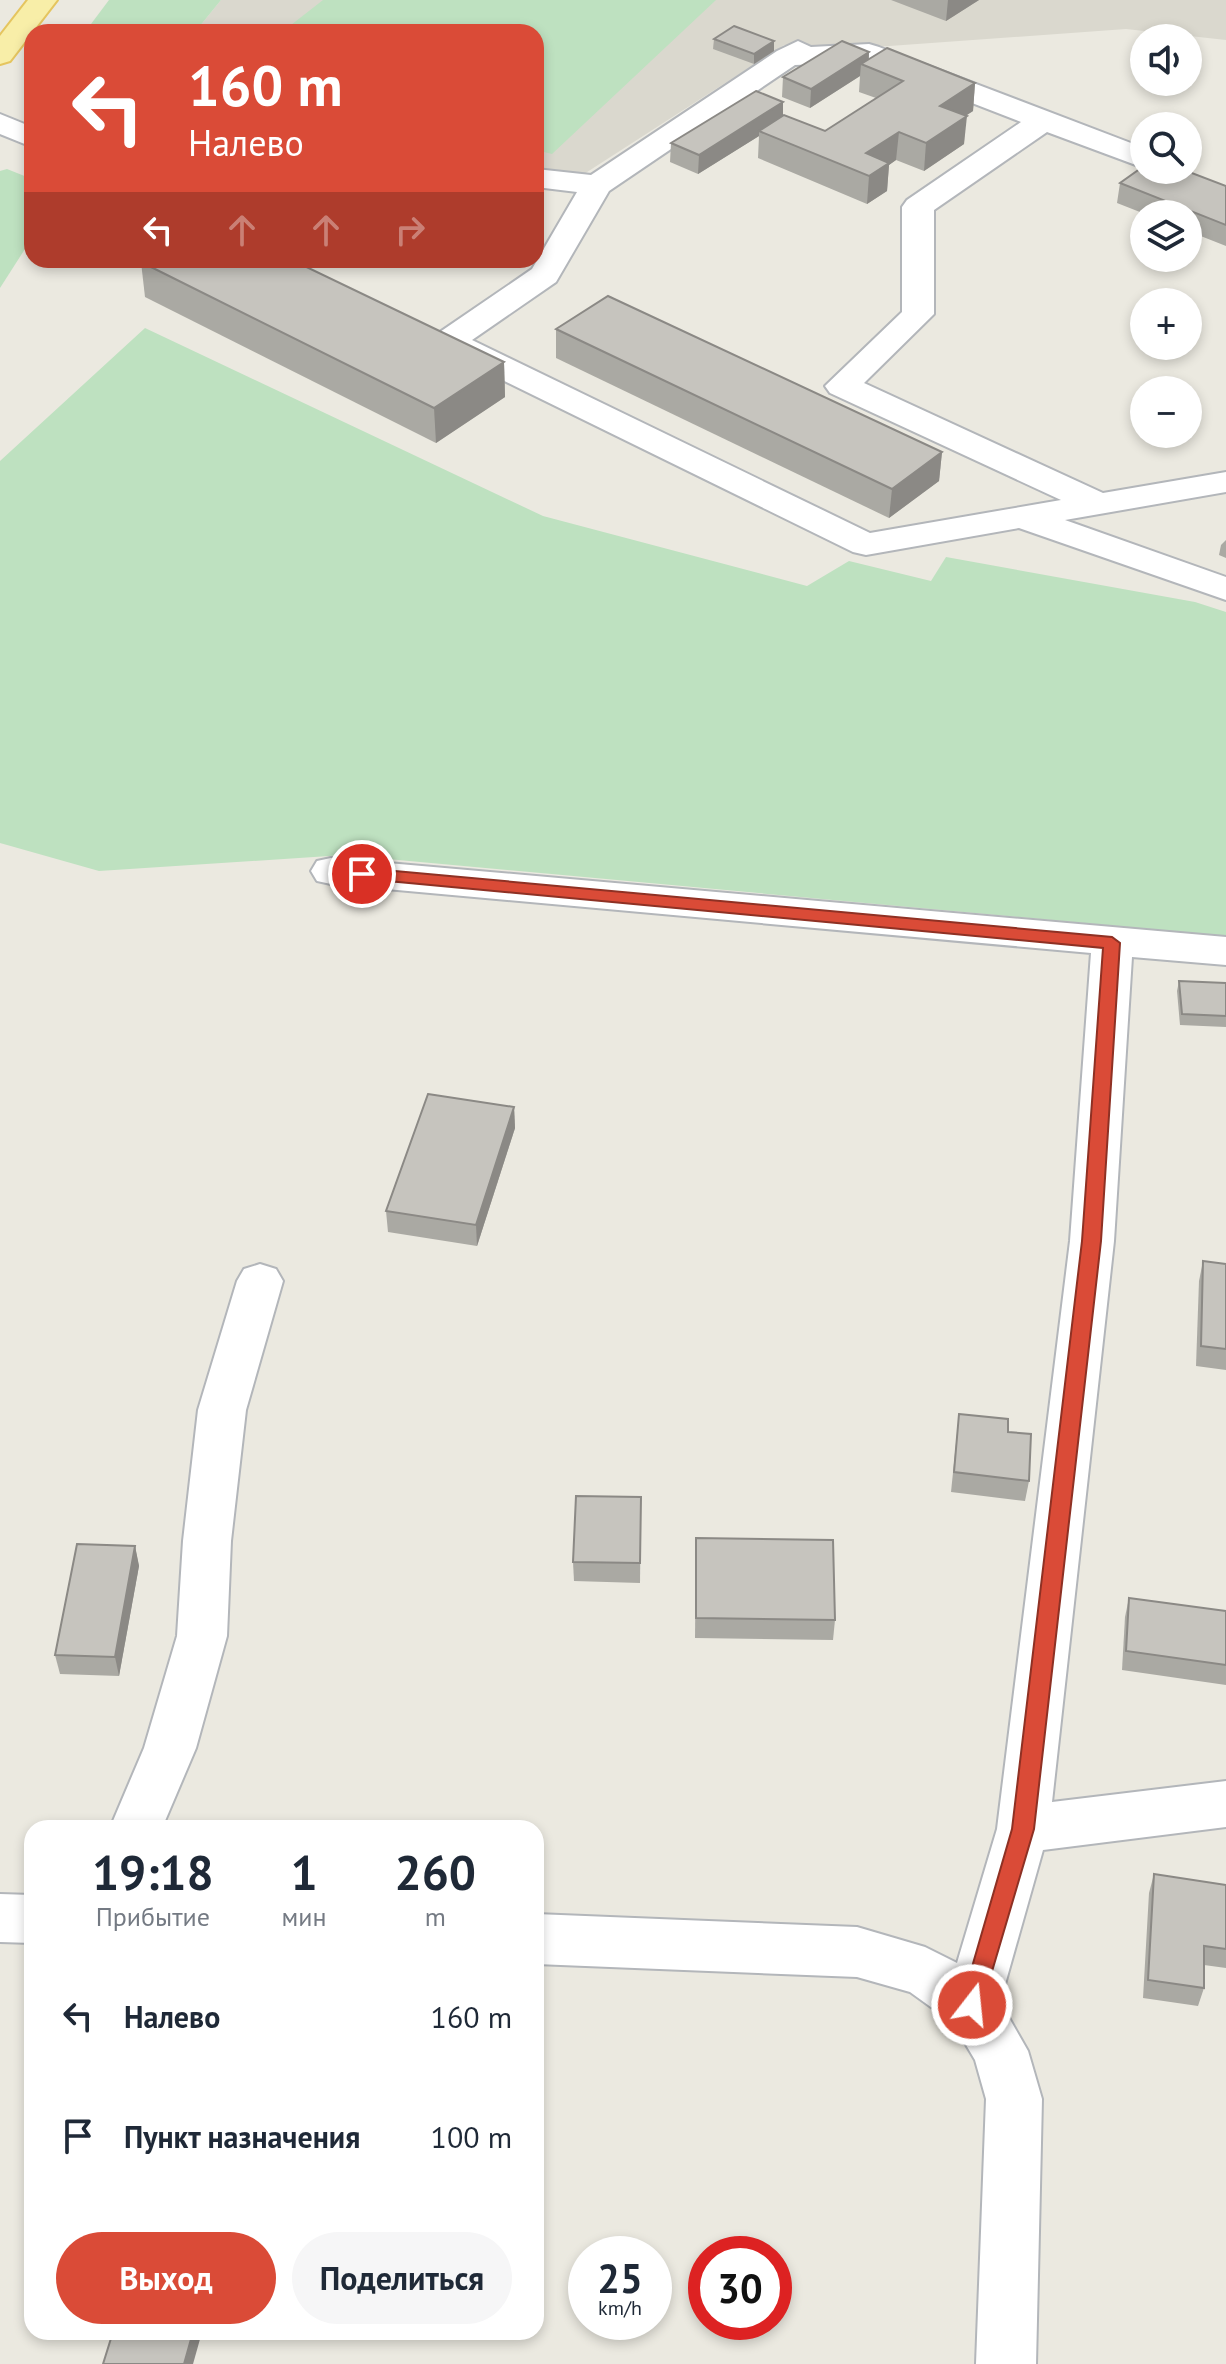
<!DOCTYPE html>
<html lang="ru">
<head>
<meta charset="utf-8">
<style>
  :root { --surface:#fff; --page:#f6f6f7; --text:#1f2937; --muted:#747a83; --accent:#da4b37 }
  body { margin:0; font-family:"PT Sans",sans-serif; background:var(--page); color:var(--text); height:100vh; display:flex; flex-direction:column; font-size:30px; white-space:nowrap }
  * { box-sizing:border-box; margin:0 }
  p { font-size:26px; color:var(--muted) }
  .icon { flex:none; width:44px; height:44px; fill:none; stroke:currentColor; stroke-width:2; stroke-linecap:round; stroke-linejoin:round }
  .map { position:relative; flex:1; overflow:hidden }
  .sheet { position:absolute; left:24px; top:1820px; width:520px; height:520px; display:flex; flex-direction:column; background:var(--surface); border-radius:24px; box-shadow:0 4px 12px #0003 }
  .sheet>* { flex:none }
  .hud { position:absolute; left:24px; top:24px; width:520px; height:244px; border-radius:24px; box-shadow:0 4px 12px #0003; background:#da4b37; color:#fff; overflow:hidden }
  .tools { position:absolute; left:1130px; top:24px; display:grid; gap:16px }
  .tools a { display:grid; place-items:center; width:72px; height:72px; border-radius:50%; background:var(--surface); box-shadow:0 4px 12px #0003; font-size:40px }
  .speed { position:absolute; left:568px; top:2236px; display:flex; gap:16px; font-size:40px; font-weight:700; text-align:center }
  .speed>* { display:grid; place-content:center; width:104px; height:104px; border-radius:50%; background:var(--surface); box-shadow:0 4px 12px #0003; line-height:1 }
  .speed small { font-size:20px; font-weight:400 }
  .speed .limit { border:12px solid #d22; background:#fff; color:#111 }
  .pin { position:absolute; display:grid; place-items:center; width:68px; height:68px; color:#fff; margin:-34px; border:4px solid #fff; border-radius:50%; box-shadow:0 2px 8px #0007 }
  .me { position:absolute; width:88px; margin:-44px; rotate:16deg; stroke-linejoin:round; filter:drop-shadow(0 0 6px #0008) }
  .turn { display:flex; align-items:center; gap:28px; height:168px; padding:0 32px; font-size:36px }
  .turn .icon { width:104px; height:104px; stroke-width:2.5 }
  .turn b { display:block; font-size:56px; line-height:68px }
  .lanes { display:flex; align-items:center; height:76px; padding:0 32px; background:#0003; justify-content:center; gap:40px; direction:ltr }
  .lanes .off { opacity:.35 }
  .eta { display:flex; justify-content:space-evenly; align-items:center; height:136px; text-align:center }
  .eta b { font-size:48px; font-weight:700; line-height:56px }
  .primary-button { display:flex; gap:16px; margin-top:auto; padding:16px 32px }
  .primary-button a { flex:1; height:92px; border-radius:48px; background:var(--accent); color:#fff; font-size:32px; font-weight:700; line-height:92px; text-align:center }
  .primary-button a+a { background:var(--page); color:var(--text) }
  ul { padding:0; list-style:none }
  li { display:flex; align-items:center; gap:24px; height:120px; padding:0 32px }
  li div { flex:1 }
  li b { display:block; font-size:30px }
  li em { font-style:normal }
  .map>svg:first-child { display:block }
  .education { fill:#dad8ce }
  .green { fill:#bee1c0 }
  .lines { fill:none; stroke-linecap:round; stroke-linejoin:round }
  .minor-casing { stroke:#b3b6ba; stroke-width:4 }
  .major-casing { stroke:#e5c55f; stroke-width:4 }
  .minor { fill:#fff; fill-rule:evenodd }
  .major { fill:#f8eea8; fill-rule:evenodd }
  .wall { fill:#aaa9a3 }
  .shaded-wall { fill:#8b8985 }
  .building { fill:#c6c4be; stroke:#8b8985; stroke-width:2 }
  .route { fill:#da4b37; stroke:#8e3124; stroke-width:2 }
</style>
</head>
<body>
<div class="map">
<svg width="1226" height="2364" viewBox="0 0 1226 2364">
  <rect width="100%" height="100%" fill="#ebe9e0"/>
  <path class="education" d="M221 0H1226V40L1126 29 806 52 784 45 584 174 536 168V32H195Z"/>
  <g class="green">
    <path d="M109 0H221L195 32H85Z"/>
    <path d="M323 0H716L552 154 536 150V32H282Z"/>
    <path d="M7 169 32 179V238L0 288V171Z"/>
    <path d="M145 328 543 516 807 586 849 561 931 581 946 557 1195 602 1226 612V936L344 855 99 871 0 843V461Z"/>
  </g>
  <g class="lines">
    <defs>
      <g id="minor">
        <path d="M798 41 811 47 869 44 879 47 1144 148V168L1047 132 934 210V314L864 383 1103 493 1226 472V492L1065 520 1226 577V600L1019 528 866 555 853 552 437 348 433 341 437 334 532 269 577 192 536 187V169L591 175 777 51ZM866 62 1021 122 907 200 902 207V312L825 386 830 393 1061 500 870 533 472 340 556 282 609 191 795 65Z"/>
        <path d="M0 114 32 127V147L0 134Z"/>
        <path d="M331 858 1226 937V965L1132 957 1114 1241 1052 1802 1226 1781V1827L1043 1850 1000 2002 1028 2051 1042 2099 1036 2364H976L986 2099 975 2060 953 2023 910 1992 857 1977 536 1964V1914L857 1927 925 1947 957 1963 997 1829 1070 1241 1091 953 331 884 317 881 311 871 317 861Z"/>
        <path d="M260 1264 276 1269 283 1281 246 1410 231 1541 227 1636 196 1748 162 1828H110L144 1748 177 1636 183 1541 198 1410 237 1281 244 1269Z"/>
        <path d="M0 1894 32 1895V1943L0 1942Z"/>
      </g>
      <path id="major" d="M28 0H57L10 61 0 64V36Z"/>
    </defs>
    <use href="#minor" class="minor-casing"/>
    <use href="#major" class="major-casing"/>
    <use href="#minor" class="minor"/>
    <use href="#major" class="major"/>
  </g>
  <g class="wall">
    <path d="M891 0H979L946 21Z"/>
    <path d="M714 39 774 51 754 64 713 49Z"/>
    <path d="M869 52V60L975 83 973 111 965 116 964 144 924 171 896 160 889 165 887 191 867 204 758 158 759 136 698 174 670 162 671 143 783 102V116L825 131 876 98 859 92 860 76 810 108 782 97 783 77Z"/>
    <path d="M1120 183 1226 186V246L1188 231V214H1145L1117 203Z"/>
    <path d="M141 262 504 362 505 397 436 443 145 297Z"/>
    <path d="M556 329 942 452 939 481 889 518 556 358Z"/>
    <path d="M1226 540V558L1219 555 1221 545Z"/>
    <path d="M1179 981 1226 983V1027L1180 1025 1177 991Z"/>
    <path d="M514 1107 515 1128 477 1246 388 1232 386 1211Z"/>
    <path d="M1203 1261 1226 1264V1370L1196 1366 1199 1281Z"/>
    <path d="M959 1414 1008 1432 1029 1481 1025 1501 951 1492Z"/>
    <path d="M641 1497 640 1583 574 1581 573 1562Z"/>
    <path d="M696 1538 835 1620 833 1640 695 1638Z"/>
    <path d="M135 1546 139 1566 119 1676 60 1674 55 1655Z"/>
    <path d="M1129 1598 1226 1611V1685L1122 1670 1125 1617Z"/>
    <path d="M1154 1874 1226 1885V1968L1204 1965V1988L1198 2006 1143 1998 1149 1893Z"/>
  </g>
  <g class="shaded-wall">
    <path d="M948 0H979L946 21Z"/>
    <path d="M774 41V51L754 64V54Z"/>
    <path d="M869 52 868 67 861 64 860 76 810 108 811 89Z"/>
    <path d="M975 83 973 111 938 134 940 106Z"/>
    <path d="M783 102V122L759 131V136L698 174 699 155Z"/>
    <path d="M967 116 964 144 924 171 926 143Z"/>
    <path d="M899 132 896 160 889 165 887 191 867 204 869 176 866 153Z"/>
    <path d="M504 362 505 397 436 443 434 408Z"/>
    <path d="M942 452 939 481 889 518 892 489Z"/>
    <path d="M514 1107 515 1128 477 1246 476 1225Z"/>
    <path d="M135 1546 139 1566 119 1676 115 1657Z"/>
    <path d="M193 2332H202L193 2364H184Z"/>
  </g>
  <g class="building">
    <path d="M734 26 774 41 754 54 714 39Z"/>
    <path d="M842 41 869 52 811 89 783 77Z"/>
    <path d="M887 48 975 83 940 106 967 116 926 143 899 132 866 153 889 163 869 176 759 131 784 115 825 131 903 81 861 64Z"/>
    <path d="M756 91 783 102 699 155 671 143Z"/>
    <path d="M1144 166V170H1184L1226 186V225L1120 183Z"/>
    <path d="M144 260H292L504 362 434 408 141 262Z"/>
    <path d="M608 296 942 452 892 489 556 329Z"/>
    <path d="M1179 981 1226 983V1016L1182 1014Z"/>
    <path d="M428 1094 514 1107 476 1225 386 1211Z"/>
    <path d="M1203 1261 1226 1264V1349L1201 1346Z"/>
    <path d="M959 1414 1008 1419V1432L1031 1434 1029 1481 954 1472Z"/>
    <path d="M576 1496 641 1497 640 1563 573 1562Z"/>
    <path d="M696 1538 833 1540 835 1620 696 1618Z"/>
    <path d="M77 1544 135 1546 115 1657 55 1655Z"/>
    <path d="M1129 1598 1226 1611V1665L1126 1651Z"/>
    <path d="M1154 1874 1226 1885V1949L1204 1946V1988L1148 1980Z"/>
    <path d="M113 2332H193L184 2364H103Z"/>
  </g>
  <path class="route" d="M362 868 1112 937 1120 943 1101 1241 1034 1829 980 2012 972 2016 964 2012 961 2005 1012 1829 1082 1241 1103 948 356 878 354 874 356 870Z"/>
</svg>
<div class="tools">
<a><svg class="icon" aria-label="sound" viewBox="0 0 24 24"><path d="M4 9h4l5-4v14l-5-4H4zM17 9q2 3 0 6"/></svg></a>
<a><svg class="icon" aria-label="search" viewBox="0 0 24 24"><circle cx="10" cy="10" r="6"/><path d="M15 15l6 6"/></svg></a>
<a><svg class="icon" aria-label="layers" viewBox="0 0 24 24"><path d="M12 4l9 5-9 5-9-5zM3 14l9 5 9-5"/></svg></a>
<a>+</a>
<a>−</a>
</div>
<div class="speed"><div>25<small>km/h</small></div><div class="limit">30</div></div>
<div class="pin" style="left:362px;top:874px;background:#d93025"><svg class="icon" aria-label="arrive" viewBox="0 0 24 24"><path d="M6 21V4h12l-3 4 3 4H6"/></svg></div>
<svg class="me" style="left:972px;top:2005px" viewBox="-20 -20 40 40"><circle r="17" fill="#da4b37" stroke="#fff" stroke-width="3"/><path d="M0-11L8 9 0 5-8 9z" fill="#fff"/></svg>
<div class="hud">
<div class="turn"><svg class="icon" aria-label="left" viewBox="0 0 24 24"><path d="M17 20v-9H6M10 6l-5 5 5 5"/></svg><div><b>160 m</b>Налево</div></div>
<div class="lanes"><svg class="icon" aria-label="left" viewBox="0 0 24 24"><path d="M17 20v-9H6M10 6l-5 5 5 5"/></svg><svg class="icon off" aria-label="ahead" viewBox="0 0 24 24"><path d="M12 20V5M6 11l6-6 6 6"/></svg><svg class="icon off" aria-label="ahead" viewBox="0 0 24 24"><path d="M12 20V5M6 11l6-6 6 6"/></svg><svg class="icon off" aria-label="right" viewBox="0 0 24 24"><path d="M7 20v-9h11M14 6l5 5-5 5"/></svg></div>
</div>
<section class="sheet">
<div class="eta">
<div><b>19:18</b><p>Прибытие</p></div>
<div><b>1</b><p>мин</p></div>
<div><b>260</b><p>m</p></div>
</div>
<ul>
<li><svg class="icon" aria-label="left" viewBox="0 0 24 24"><path d="M17 20v-9H6M10 6l-5 5 5 5"/></svg><div><b>Налево</b></div><em>160 m</em></li>
<li><svg class="icon" aria-label="arrive" viewBox="0 0 24 24"><path d="M6 21V4h12l-3 4 3 4H6"/></svg><div><b>Пункт назначения</b></div><em>100 m</em></li>
</ul>
<div class="primary-button"><a>Выход</a><a>Поделиться</a></div>
</section>
</div>
</body>
</html>
